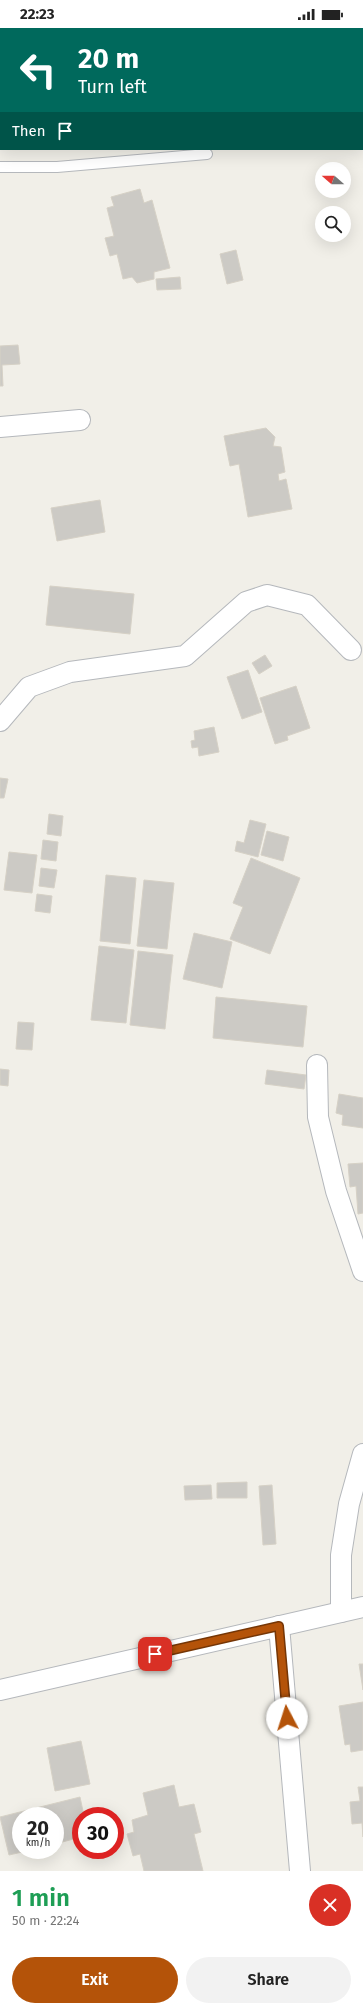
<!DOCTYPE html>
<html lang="en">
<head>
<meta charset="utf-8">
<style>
  :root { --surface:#fff; --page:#f2f2f2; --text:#222; --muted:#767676; --accent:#b45309 }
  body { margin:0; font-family:"Fira Sans",sans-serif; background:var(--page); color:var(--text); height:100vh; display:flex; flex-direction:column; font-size:15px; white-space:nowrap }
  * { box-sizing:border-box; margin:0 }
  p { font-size:13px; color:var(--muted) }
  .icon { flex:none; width:22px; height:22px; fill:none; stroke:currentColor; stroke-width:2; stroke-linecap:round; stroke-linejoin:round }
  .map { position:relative; height:1843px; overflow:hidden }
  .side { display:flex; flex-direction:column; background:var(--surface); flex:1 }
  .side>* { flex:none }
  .guide { position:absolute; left:0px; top:0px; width:363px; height:122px; box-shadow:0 4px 16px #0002; background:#00695c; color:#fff; overflow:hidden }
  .needle { width:26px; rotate:290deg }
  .buttons { position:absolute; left:315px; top:134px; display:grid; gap:8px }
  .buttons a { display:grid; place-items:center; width:36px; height:36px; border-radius:50%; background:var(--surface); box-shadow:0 4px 16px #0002; font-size:20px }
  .speed { position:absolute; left:12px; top:1779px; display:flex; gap:8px; font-size:20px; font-weight:700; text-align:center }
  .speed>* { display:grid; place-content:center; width:52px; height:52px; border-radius:50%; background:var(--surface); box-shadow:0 4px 16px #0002; line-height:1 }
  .speed small { font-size:10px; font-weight:400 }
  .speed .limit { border:6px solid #d22; background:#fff; color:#111 }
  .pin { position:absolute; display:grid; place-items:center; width:34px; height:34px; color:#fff; margin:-17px; border-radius:8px; box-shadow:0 2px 6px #0006 }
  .me { position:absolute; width:44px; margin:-22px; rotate:355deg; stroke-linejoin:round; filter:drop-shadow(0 0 3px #0008) }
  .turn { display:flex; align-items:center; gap:14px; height:84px; padding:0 12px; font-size:18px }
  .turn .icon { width:52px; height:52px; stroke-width:2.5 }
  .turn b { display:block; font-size:28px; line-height:34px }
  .then { display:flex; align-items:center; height:38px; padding:0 12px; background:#0003; gap:8px; font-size:15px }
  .round { display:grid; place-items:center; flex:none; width:42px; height:42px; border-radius:21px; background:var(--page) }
  .overview { display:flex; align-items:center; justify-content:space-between; height:68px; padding:0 12px }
  h1 { font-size:24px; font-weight:600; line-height:30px; color:#1e9e55 }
  .cta { display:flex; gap:8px; margin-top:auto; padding:8px 12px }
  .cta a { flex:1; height:46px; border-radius:24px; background:var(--accent); color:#fff; font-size:16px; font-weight:600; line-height:46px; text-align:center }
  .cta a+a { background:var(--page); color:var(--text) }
  .status { display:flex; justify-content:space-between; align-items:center; height:28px; padding:0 20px; background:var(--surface); direction:ltr }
  .status svg { height:11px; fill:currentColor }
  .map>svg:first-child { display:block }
  .building { fill:#cccac5; stroke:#d6d1c6 }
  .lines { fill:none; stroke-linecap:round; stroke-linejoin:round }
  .lane-casing { stroke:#b5b8bc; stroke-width:12 }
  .street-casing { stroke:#b5b8bc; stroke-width:22 }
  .lane { stroke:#fff; stroke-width:10 }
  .street { stroke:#fff; stroke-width:20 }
  .route-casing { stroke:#753606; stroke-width:10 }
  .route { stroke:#b45309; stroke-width:7 }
</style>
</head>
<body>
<div class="status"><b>22:23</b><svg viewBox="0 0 49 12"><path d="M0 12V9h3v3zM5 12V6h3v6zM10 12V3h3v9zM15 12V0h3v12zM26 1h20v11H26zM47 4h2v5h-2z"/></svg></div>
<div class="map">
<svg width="363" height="1843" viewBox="0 0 363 1843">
  <rect width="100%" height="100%" fill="#f1efe8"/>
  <g class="building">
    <path d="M140 161 144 175 152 172 170 240 154 244V251L137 255 132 249 123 251 117 226 110 228 105 210 114 208 107 180 114 178 111 169Z"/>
    <path d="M236 222 243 252 227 256 220 226Z"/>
    <path d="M180 249 181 261 157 262 156 251Z"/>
    <path d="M18 317 20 336 2 337 3 358H0V318Z"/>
    <path d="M266 400 275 409 273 418 281 419 285 444 278 446 279 453 286 451 292 481 248 489 239 436 230 438 224 408Z"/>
    <path d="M100 472 105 504 57 513 51 480Z"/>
    <path d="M50 558 134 566 130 606 46 597Z"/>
    <path d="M265 627 272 638 259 646 252 635Z"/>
    <path d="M248 642 262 684 242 691 227 649Z"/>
    <path d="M296 658 310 700 287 708 288 712 275 716 260 670Z"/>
    <path d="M214 699 219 724 199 728 198 719 192 720 191 713 195 712 194 703Z"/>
    <path d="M0 750 8 751 4 770H0Z"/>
    <path d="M49 786 63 788 61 808 47 806Z"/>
    <path d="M250 792 266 796 258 829 235 823 237 813 244 815Z"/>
    <path d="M267 803 289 809 283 833 261 827Z"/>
    <path d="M43 812 58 814 56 833 41 831Z"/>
    <path d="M9 824 37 827 32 865 4 862Z"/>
    <path d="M251 830 300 850 270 926 230 911 243 879 233 875Z"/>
    <path d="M41 840 57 842 54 860 39 858Z"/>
    <path d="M106 847 136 850 130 916 100 913Z"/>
    <path d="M144 852 174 855 167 921 137 918Z"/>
    <path d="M37 866 52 868 50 885 35 883Z"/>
    <path d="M194 905 232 914 222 960 183 951Z"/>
    <path d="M99 918 134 922 126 995 91 992Z"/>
    <path d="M138 923 173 927 165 1001 130 997Z"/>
    <path d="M216 969 307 978 303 1019 213 1010Z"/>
    <path d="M18 994 34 995 32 1022 16 1021Z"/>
    <path d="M0 1041 9 1042 8 1058 0 1057Z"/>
    <path d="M267 1042 306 1047 304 1061 265 1056Z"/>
    <path d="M339 1066 363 1070V1100L342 1097 343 1087 336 1085Z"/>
    <path d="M363 1135V1185L358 1186 356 1158 350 1159 348 1136Z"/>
    <path d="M247 1454V1470H217V1455Z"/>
    <path d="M211 1457 212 1471 185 1472 184 1458Z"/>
    <path d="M272 1457 276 1516 263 1517 259 1458Z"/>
    <path d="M359 1636H363V1662Z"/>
    <path d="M363 1674V1722L351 1724 350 1716 345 1717 339 1678Z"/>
    <path d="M81 1713 90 1756 55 1763 47 1720Z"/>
    <path d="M174 1757 179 1779 194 1776 201 1804 194 1806 203 1843H144L140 1826 133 1828 127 1806 134 1804 132 1792 148 1787 143 1765Z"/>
    <path d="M358 1759H363V1809L362 1795 352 1796 350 1774 360 1773Z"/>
    <path d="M80 1769 84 1788H81V1809L55 1816V1788H21V1822H31L9 1827 0 1789Z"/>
  </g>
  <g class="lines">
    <defs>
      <path id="lane" d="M0 139H57L207 126"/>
      <g id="street">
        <path d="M7 1V0"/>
        <path d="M0 19 1 17"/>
        <path d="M0 399 80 392"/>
        <path d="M0 693 29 659 70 644 185 628 246 574 267 567 307 577 351 622"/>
        <path d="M317 1037 318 1089 336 1163 363 1243"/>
        <path d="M341 1584V1527L349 1476 363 1426"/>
        <path d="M279 1598 300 1843"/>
        <path d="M0 1662 363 1579"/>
      </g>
    </defs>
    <use href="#lane" class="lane-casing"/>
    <use href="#street" class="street-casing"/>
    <use href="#lane" class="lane"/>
    <use href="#street" class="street"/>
  </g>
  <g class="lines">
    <defs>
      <path id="route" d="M155 1626 279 1598 287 1690"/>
    </defs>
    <use href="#route" class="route-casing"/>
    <use href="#route" class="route"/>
  </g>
</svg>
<div class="buttons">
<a><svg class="needle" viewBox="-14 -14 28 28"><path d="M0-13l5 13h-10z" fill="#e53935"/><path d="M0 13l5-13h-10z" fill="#767676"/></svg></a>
<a><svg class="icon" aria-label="search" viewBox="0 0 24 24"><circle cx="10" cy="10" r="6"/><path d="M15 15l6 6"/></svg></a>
</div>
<div class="speed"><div>20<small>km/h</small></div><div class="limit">30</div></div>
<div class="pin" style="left:155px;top:1626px;background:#d93025"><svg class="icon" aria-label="arrive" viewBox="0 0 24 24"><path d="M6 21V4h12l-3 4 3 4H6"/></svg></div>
<svg class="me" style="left:287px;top:1690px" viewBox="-20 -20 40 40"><circle r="19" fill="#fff"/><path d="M0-13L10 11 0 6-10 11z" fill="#b45309"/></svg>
<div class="guide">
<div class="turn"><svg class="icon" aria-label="left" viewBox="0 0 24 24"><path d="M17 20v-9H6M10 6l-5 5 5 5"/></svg><div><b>20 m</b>Turn left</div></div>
<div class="then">Then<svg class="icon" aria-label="arrive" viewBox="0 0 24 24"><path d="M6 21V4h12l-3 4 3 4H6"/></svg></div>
</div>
</div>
<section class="side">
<div class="overview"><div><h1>1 min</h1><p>50 m · 22:24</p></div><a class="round" style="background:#d93025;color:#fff"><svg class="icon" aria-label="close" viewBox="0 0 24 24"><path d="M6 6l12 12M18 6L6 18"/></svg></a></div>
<div class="cta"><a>Exit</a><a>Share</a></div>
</section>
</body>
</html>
